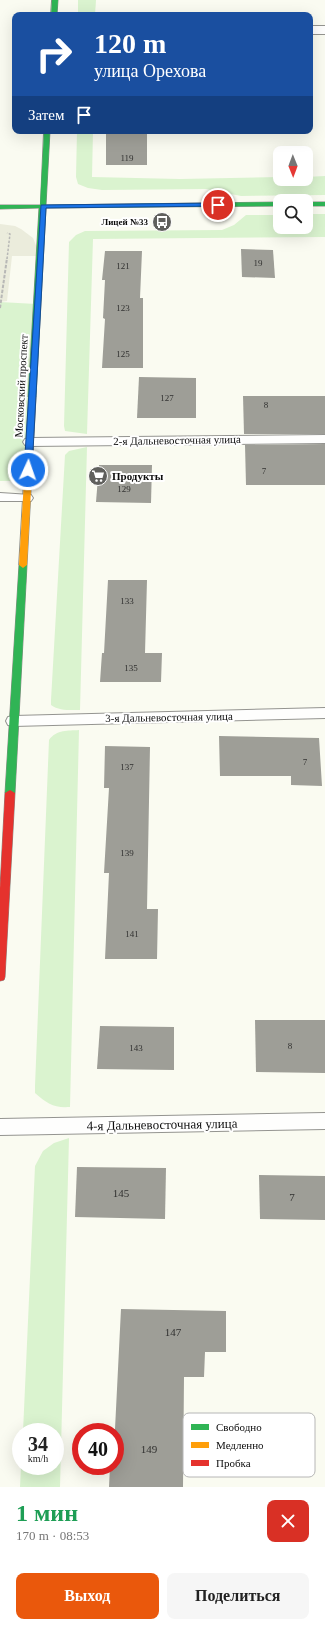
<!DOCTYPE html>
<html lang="ru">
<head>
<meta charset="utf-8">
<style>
  :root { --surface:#fff; --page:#f6f6f6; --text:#222; --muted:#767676; --accent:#ea580c }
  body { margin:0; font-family:Georgia,serif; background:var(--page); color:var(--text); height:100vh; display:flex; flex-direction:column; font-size:15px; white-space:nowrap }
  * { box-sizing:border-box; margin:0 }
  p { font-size:13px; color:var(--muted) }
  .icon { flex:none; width:22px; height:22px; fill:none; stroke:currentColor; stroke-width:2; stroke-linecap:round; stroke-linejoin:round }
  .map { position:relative; height:1487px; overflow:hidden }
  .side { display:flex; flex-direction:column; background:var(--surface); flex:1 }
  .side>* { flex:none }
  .banner { position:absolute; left:12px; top:12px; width:301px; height:122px; border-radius:8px; box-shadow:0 4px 16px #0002; background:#1a4fa0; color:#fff; overflow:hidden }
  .needle { width:26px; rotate:179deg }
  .controls { position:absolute; left:273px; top:146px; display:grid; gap:8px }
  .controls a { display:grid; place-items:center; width:40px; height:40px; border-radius:8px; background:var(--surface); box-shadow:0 4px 16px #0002; font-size:20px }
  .speed { position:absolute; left:12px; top:1423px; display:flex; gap:8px; font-size:20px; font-weight:700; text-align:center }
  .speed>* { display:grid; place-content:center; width:52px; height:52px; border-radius:50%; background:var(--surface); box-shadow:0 4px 16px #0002; line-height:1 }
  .speed small { font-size:10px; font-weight:400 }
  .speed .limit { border:6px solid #d22; background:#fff; color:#111 }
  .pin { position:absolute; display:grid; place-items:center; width:34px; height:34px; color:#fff; margin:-17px; border:2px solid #fff; border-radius:50%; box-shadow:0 1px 4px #0007 }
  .me { position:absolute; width:44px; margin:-22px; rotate:3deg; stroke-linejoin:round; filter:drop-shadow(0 0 3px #0008) }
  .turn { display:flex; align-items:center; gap:14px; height:84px; padding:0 16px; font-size:18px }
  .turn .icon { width:52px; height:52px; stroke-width:2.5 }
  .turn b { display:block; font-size:28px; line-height:34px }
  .then { display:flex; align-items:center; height:38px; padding:0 16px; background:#0003; gap:8px; font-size:15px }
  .round { display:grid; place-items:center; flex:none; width:42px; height:42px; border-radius:8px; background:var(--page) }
  .head { display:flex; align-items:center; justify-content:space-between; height:68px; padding:0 16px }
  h1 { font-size:24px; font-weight:800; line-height:30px; color:#1e9e55 }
  .button { display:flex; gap:8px; margin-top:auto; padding:8px 16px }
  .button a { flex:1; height:46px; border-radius:8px; background:var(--accent); color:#fff; font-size:16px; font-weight:800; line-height:46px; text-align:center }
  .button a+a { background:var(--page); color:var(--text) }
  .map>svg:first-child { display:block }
  .green { fill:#daf3cf }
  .plaza { fill:#ebecdc }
  .building { fill:#9e9e97 }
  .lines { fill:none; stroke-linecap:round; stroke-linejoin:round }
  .lane-casing { stroke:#949490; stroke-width:2 }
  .street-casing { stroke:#949490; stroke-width:2 }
  .fast-casing { stroke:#8a8b86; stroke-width:1 }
  .slow-casing { stroke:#8a8b86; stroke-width:1 }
  .jam-casing { stroke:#8a8b86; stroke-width:1 }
  .path-far1 { stroke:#b8b8b6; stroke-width:1.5; stroke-dasharray:2.5 1.5; stroke-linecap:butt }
  .path { stroke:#b8b8b6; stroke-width:2; stroke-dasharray:3.5 1.5; stroke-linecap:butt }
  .lane { fill:#fefefd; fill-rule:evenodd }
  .street { fill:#fefefd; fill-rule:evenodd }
  .fast { fill:#30b455; fill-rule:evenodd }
  .slow { fill:#ff9f0a; fill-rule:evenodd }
  .jam { fill:#e5322d; fill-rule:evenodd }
  .route { fill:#1a73e8; stroke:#114b97 }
  .labels { text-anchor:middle; stroke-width:4; stroke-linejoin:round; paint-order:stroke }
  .number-label { font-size:9px; fill:#313130 }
  .far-poi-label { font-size:9px; font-weight:bold; fill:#0d0d0d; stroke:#fff; text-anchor:end }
  .street-label { font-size:11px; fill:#0d0d0d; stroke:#fff }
  .poi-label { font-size:11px; font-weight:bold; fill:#0d0d0d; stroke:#fff; text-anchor:start }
  .near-number-label { font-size:11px; fill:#313130 }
  .near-street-label { font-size:13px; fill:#0d0d0d; stroke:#fff }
  .key { fill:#fff; stroke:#b6b6b6; stroke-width:1 }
  .key-label { font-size:11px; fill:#0d0d0d }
</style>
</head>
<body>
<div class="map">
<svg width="325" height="1487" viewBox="0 0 325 1487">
  <rect width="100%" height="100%" fill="#fafbf1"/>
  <g class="green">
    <path d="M78 0H96L95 15H78Z"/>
    <path d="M77 131H93L92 177 180 179 280 177V179H306V177L325 176V195L241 196 206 189 102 190 88 188 78 184 76 177Z"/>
    <path d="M306 214H325V237L93 239 87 434 65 431 64 426 69 242 76 235 85 231 222 230 234 225 246 215H280V227H306Z"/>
    <path d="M0 302 36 304 25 477 16 481H0Z"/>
    <path d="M87 447 80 710C70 710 59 711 51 705V700L65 455 69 451Z"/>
    <path d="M79 730 70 1107C53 1108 48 1104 35 1093V1086L49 740C57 729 68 731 79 730Z"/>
    <path d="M69 1138 60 1487H20L21 1466H55V1432H23L35 1166 43 1151 54 1143Z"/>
  </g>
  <path class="plaza" d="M0 224 15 226 21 229 33 238 37 248V256H12L7 301 0 302Z"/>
  <g class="building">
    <rect x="106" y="131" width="41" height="34"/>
    <path d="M241 249 273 250 275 278 242 277Z"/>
    <path d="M105 251H142L140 298H143V368H102L105 319 103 318 105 280H102Z"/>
    <path d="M139 377 196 378V418H137Z"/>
    <path d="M243 396H325V434H244Z"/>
    <path d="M325 444V485H246L245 445Z"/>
    <path d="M99 465H152L151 503 96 502Z"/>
    <path d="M108 580H147L145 653H162L161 682H100L102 653H104Z"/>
    <path d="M219 736 319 738 322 786 291 785V776H220Z"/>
    <path d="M105 746 150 747 147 909H158L157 959H105L109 873H104L109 788H104Z"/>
    <path d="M255 1020H325V1073L256 1072Z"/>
    <path d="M100 1026 174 1027V1070L97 1069Z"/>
    <path d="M77 1167 166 1168 165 1219 75 1217Z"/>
    <path d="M259 1175 325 1176V1220L260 1219Z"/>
    <path d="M121 1309 226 1311V1352H205L204 1377H184L183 1487H109L110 1466H115V1432H111L112 1429H115Z"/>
  </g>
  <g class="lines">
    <defs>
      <g id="lane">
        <path d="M325 435V443L30 446 25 445 23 442 25 439 30 438Z"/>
        <path d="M0 493 31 495 33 498 31 501H0Z"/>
        <path d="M325 708V718L14 726 8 725 6 721 8 717 14 716Z"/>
        <path d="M325 1113V1129L0 1135V1119Z"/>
      </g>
      <rect id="street" x="310" y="26" width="15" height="8"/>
      <g id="fast">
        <path d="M52 0H58L57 15H51Z"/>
        <path d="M44 131H50L46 205 280 202V206L46 208 36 397 32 399 28 397 39 208 0 209V205H40Z"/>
        <rect x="306" y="202" width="19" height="4"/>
        <path d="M23 562 27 565 15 793 10 796 5 793 19 565Z"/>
      </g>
      <path id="slow" d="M29 395H35L36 397 27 565 23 568 19 565Z"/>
      <path id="jam" d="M10 790 15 793 5 977 4 980 0 981V888L5 793Z"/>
    </defs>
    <use href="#lane" class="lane-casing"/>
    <use href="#street" class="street-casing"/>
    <use href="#fast" class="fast-casing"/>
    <use href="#slow" class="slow-casing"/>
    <use href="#jam" class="jam-casing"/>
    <path class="path-far1" d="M7 259 10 234 7 233"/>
    <path class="path" d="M0 308 7 258"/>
    <use href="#lane" class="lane"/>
    <use href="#street" class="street"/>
    <use href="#fast" class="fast"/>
    <use href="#slow" class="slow"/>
    <use href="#jam" class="jam"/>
  </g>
  <path class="route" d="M218 203 222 205 221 206 46 208 32 470 31 472H25L24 470 41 205Z"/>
  <defs>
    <symbol id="bus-disc" viewBox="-11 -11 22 22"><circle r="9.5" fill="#60605d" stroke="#fff"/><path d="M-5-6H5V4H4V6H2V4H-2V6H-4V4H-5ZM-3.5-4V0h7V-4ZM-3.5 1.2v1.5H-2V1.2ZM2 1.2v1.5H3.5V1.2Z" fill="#fff"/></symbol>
    <symbol id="supermarket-disc" viewBox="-11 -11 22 22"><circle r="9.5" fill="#60605d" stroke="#fff"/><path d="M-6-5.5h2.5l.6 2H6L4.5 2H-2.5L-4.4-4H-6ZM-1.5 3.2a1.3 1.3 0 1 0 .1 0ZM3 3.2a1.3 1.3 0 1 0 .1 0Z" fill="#fff"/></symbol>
  </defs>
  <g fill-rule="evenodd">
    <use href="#bus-disc" x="151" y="211" width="22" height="22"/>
    <use href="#supermarket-disc" x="87" y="465" width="22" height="22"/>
  </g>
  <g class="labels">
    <g class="number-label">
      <text x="127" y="161">119</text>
      <text x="258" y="266">19</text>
      <text x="123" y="269">121</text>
      <text x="123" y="311">123</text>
      <text x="123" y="357">125</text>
      <text x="167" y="401">127</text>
      <text x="266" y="408">8</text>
      <text x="264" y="474">7</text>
      <text x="124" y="492">129</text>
      <text x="127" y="604">133</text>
      <text x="131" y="671">135</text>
      <text x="305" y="765">7</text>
      <text x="127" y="770">137</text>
      <text x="127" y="856">139</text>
      <text x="132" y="937">141</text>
      <text x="290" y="1049">8</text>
      <text x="136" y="1051">143</text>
    </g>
    <g class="far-poi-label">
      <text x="148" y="225">Лицей №33</text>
    </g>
    <g class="street-label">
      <text transform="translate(21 386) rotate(-87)" y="4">Московский проспект</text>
      <text transform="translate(177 440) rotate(-1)" y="4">2-я Дальневосточная улица</text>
      <text transform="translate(169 717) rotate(-1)" y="4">3-я Дальневосточная улица</text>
    </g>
    <g class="poi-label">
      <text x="112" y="480">Продукты</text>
    </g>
    <g class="near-number-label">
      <text x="121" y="1197">145</text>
      <text x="292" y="1201">7</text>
      <text x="173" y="1336">147</text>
      <text x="149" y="1453">149</text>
    </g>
    <g class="near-street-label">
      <text transform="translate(162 1124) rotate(-1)" y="5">4-я Дальневосточная улица</text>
    </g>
  </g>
  <rect x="183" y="1413" width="132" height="64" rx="6" class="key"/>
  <rect x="191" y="1424" width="18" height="6" fill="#30b455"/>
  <rect x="191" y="1442" width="18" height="6" fill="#ff9f0a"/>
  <rect x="191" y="1460" width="18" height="6" fill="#e5322d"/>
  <g class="key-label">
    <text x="216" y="1431">Свободно</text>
    <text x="216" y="1449">Медленно</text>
    <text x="216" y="1467">Пробка</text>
  </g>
</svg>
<div class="controls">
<a><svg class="needle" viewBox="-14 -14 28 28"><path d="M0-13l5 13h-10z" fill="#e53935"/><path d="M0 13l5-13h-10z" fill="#767676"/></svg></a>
<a><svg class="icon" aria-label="search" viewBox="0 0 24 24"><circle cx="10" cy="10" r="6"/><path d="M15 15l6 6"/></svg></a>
</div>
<div class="speed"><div>34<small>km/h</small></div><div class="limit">40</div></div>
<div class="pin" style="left:218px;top:205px;background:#d93025"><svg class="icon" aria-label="arrive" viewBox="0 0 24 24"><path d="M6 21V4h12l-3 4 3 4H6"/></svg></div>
<svg class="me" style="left:28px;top:470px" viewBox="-20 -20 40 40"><circle r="17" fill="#1a73e8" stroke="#fff" stroke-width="3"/><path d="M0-11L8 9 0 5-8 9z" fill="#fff"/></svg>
<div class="banner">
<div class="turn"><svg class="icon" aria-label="right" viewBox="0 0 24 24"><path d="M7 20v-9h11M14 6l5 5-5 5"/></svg><div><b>120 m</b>улица Орехова</div></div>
<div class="then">Затем<svg class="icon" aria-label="arrive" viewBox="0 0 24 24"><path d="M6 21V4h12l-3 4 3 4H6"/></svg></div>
</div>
</div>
<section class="side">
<div class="head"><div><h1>1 мин</h1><p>170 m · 08:53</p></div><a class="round" style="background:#d93025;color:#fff"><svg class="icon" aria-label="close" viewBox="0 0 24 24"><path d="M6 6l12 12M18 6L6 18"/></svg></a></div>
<div class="button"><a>Выход</a><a>Поделиться</a></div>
</section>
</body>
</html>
